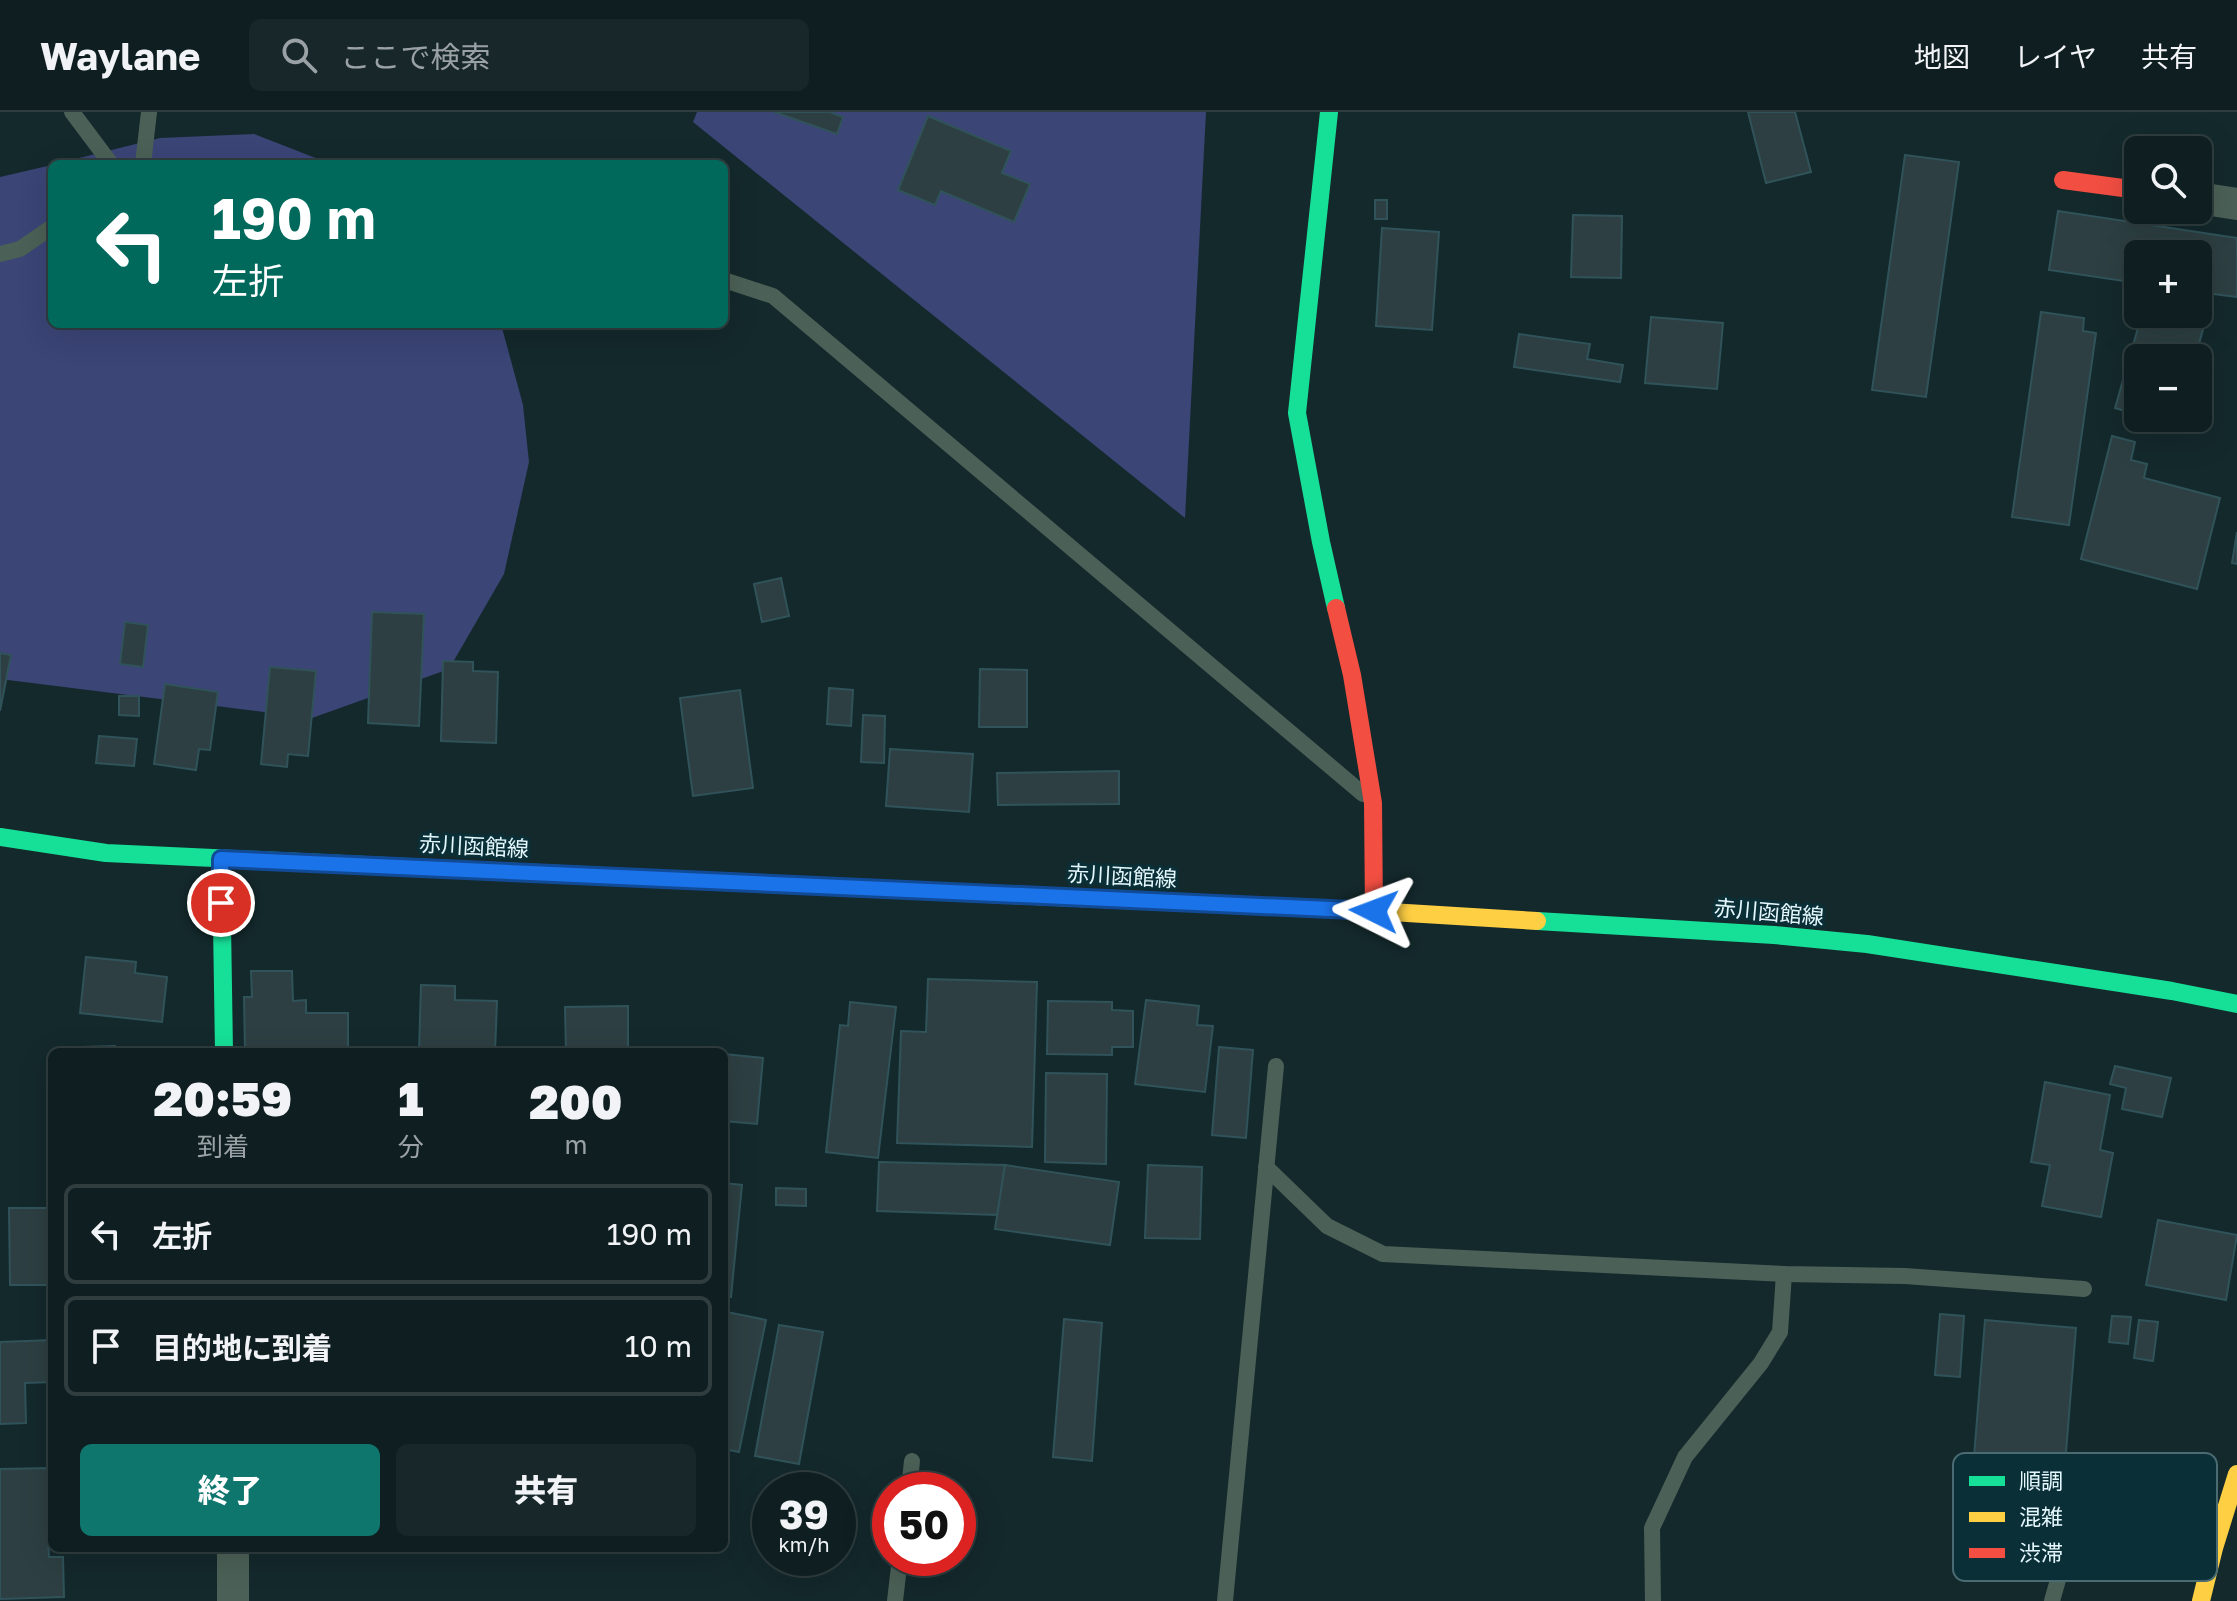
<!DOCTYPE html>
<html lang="ja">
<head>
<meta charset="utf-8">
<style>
  :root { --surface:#0f1f21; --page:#18272a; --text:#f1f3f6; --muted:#9ba2a5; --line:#2f3d3f; --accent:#0f766e }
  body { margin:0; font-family:"Golos Text","Noto Sans JP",sans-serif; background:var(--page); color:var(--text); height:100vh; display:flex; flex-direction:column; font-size:30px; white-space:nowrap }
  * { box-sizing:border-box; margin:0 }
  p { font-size:26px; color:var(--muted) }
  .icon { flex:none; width:44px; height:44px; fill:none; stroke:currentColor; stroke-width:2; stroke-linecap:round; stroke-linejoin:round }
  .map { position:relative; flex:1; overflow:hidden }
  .details { position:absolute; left:48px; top:936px; width:680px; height:504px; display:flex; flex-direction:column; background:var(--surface); border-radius:12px; box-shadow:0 8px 32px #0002,0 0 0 2px var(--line) }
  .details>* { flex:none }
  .hud { position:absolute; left:48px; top:48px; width:680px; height:168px; border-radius:12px; box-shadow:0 8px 32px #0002,0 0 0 2px var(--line); background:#00695c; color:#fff; overflow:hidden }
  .tools { position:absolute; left:2124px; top:24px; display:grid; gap:16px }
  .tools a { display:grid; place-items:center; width:88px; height:88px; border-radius:12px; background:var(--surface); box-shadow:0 8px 32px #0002,0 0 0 2px var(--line); font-size:40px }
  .speed { position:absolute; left:752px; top:1360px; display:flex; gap:16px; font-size:40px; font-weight:700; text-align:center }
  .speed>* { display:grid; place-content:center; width:104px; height:104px; border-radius:50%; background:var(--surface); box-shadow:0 8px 32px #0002,0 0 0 2px var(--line); line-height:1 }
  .speed small { font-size:20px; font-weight:400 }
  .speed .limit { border:12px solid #d22; background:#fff; color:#111 }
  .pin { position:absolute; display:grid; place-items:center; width:68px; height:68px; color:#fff; margin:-34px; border:4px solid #fff; border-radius:50%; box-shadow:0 2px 8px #0007 }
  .me { position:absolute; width:88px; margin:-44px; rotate:273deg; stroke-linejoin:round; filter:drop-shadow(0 0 6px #0008) }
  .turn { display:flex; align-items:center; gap:28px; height:168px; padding:0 32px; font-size:36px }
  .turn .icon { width:104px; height:104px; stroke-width:2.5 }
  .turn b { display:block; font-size:56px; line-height:68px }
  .eta { display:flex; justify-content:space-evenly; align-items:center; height:136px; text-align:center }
  .eta b { font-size:48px; font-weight:800; line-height:56px }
  .button { display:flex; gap:16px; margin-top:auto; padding:16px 32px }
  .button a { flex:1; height:92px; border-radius:12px; background:var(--accent); color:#fff; font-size:32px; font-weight:800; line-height:92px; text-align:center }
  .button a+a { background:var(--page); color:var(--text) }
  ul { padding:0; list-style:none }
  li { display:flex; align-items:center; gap:24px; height:100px; margin:0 16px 12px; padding:0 16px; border:4px solid var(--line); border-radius:12px }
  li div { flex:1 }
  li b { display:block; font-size:30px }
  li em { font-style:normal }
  header { display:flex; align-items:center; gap:48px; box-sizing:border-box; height:112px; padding:0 40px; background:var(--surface); border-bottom:2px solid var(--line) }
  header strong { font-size:38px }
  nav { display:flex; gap:44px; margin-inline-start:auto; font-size:28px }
  .search { width:560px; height:72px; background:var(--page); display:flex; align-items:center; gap:20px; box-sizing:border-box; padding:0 28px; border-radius:12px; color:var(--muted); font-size:30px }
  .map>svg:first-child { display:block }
  .green { fill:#3b4576 }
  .building { fill:#2d3f42; stroke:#30535a; stroke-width:2 }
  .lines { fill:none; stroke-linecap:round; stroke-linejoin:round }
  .lane { stroke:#4b6056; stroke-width:16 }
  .street { stroke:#4b6056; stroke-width:32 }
  .fast { stroke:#16e098; stroke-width:18 }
  .slow { stroke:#ffcf43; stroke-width:18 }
  .jam { stroke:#f24e42; stroke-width:18 }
  .route-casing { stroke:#114b97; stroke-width:20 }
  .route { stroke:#1a73e8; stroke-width:14 }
  .labels { text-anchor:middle; stroke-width:6; stroke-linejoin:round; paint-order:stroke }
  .street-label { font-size:22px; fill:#e4f7fd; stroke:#0a2f37 }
  .key { fill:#0a2f37; stroke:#4b6b72; stroke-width:2 }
  .key-label { font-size:22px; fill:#e4f7fd }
</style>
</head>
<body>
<header>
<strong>Waylane</strong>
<div class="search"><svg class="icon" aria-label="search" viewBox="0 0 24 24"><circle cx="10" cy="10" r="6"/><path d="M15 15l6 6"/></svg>ここで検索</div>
<nav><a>地図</a><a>レイヤ</a><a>共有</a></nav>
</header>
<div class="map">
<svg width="2237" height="1489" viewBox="0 0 2237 1489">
  <rect width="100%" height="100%" fill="#14292c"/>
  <g class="green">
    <path d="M697 0H1206L1185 406 693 10Z"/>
    <path d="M254 22 331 52H55L160 26Z"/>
    <path d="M52 53V212H501L523 293 529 350 504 462 449 557 312 606 0 567V65Z"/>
  </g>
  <g class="building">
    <path d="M774 0H830L843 5 837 22Z"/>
    <path d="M1748 0H1795L1811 60 1766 71Z"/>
    <path d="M928 4 1011 39 1002 61 1030 72 1014 110 941 79 935 93 898 78Z"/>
    <path d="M1905 43 1959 50 1926 285 1872 278Z"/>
    <rect x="1375" y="88" width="12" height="19"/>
    <path d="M2058 99 2237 126V185L2198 180V142H2138V171L2049 158Z"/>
    <path d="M1573 103 1622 104 1621 166 1571 165Z"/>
    <path d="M1382 116 1439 120 1432 218 1376 214Z"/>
    <path d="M2198 197 2208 200 2195 246H2138V303L2115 296 2142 202H2198Z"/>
    <path d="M2041 200 2084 206 2083 219 2096 221 2069 413 2012 405Z"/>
    <path d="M1651 205 1723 211 1717 277 1645 271Z"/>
    <path d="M1519 222 1590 232 1587 247 1623 253 1620 270 1514 255Z"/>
    <path d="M2149 306H2177L2175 314Z"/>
    <path d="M2112 324 2135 330 2131 348 2147 352 2144 366 2220 386 2197 477 2081 447Z"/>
    <path d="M2237 420V452L2232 451Z"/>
    <path d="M781 466 789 504 762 510 754 472Z"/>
    <path d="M372 500 424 502 419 614 368 611Z"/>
    <path d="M125 510 148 513 143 555 120 552Z"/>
    <path d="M0 541 11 543 0 599Z"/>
    <path d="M443 549 473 550V559L498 560 496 631 441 629Z"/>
    <path d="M270 555 316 559 308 644 288 642 287 655 261 652Z"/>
    <path d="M980 557 1027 558V615H979Z"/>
    <path d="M165 572 218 580 210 638 199 637 196 658 154 652Z"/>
    <path d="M829 576 853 578 851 614 827 612Z"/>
    <path d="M740 578 753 676 693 684 680 586Z"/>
    <path d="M119 584H139V604L119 603Z"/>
    <path d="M863 603 885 604 884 651 861 650Z"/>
    <path d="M99 624 137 627 134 654 96 651Z"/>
    <path d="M890 637 973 642 969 700 886 694Z"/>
    <path d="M1119 659V692L998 693 997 661Z"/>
    <path d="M86 845 136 850 135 861 167 865 162 910 80 901Z"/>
    <path d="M251 859H292L293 889 306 888V901H348V940H245L244 885H252Z"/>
    <path d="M928 867 1037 870 1032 1035 897 1031 901 919 926 920Z"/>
    <path d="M421 873 455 874V888L497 889 495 940H419Z"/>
    <path d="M1146 888 1199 894 1197 913 1213 914 1205 980 1135 972Z"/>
    <path d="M1048 889 1112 890V898L1133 899V935H1112V943L1047 942Z"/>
    <path d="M850 890 896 895 878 1046 826 1040 840 913 848 914Z"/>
    <path d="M628 894V940H566L565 895Z"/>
    <path d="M115 934V940H84L83 935Z"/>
    <path d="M1219 935 1253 938 1246 1026 1212 1023Z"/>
    <path d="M724 942 763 946 757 1012 724 1009Z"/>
    <path d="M2115 954 2171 966 2162 1005 2122 997 2126 976 2110 972Z"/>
    <path d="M1046 961 1107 962 1106 1052 1045 1050Z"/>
    <path d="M2045 970 2110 983 2100 1038 2113 1041 2101 1105 2042 1094 2050 1053 2031 1050Z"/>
    <path d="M879 1050 1005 1053 998 1103 877 1099Z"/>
    <path d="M1005 1053 1119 1070 1110 1133 995 1117Z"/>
    <path d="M1148 1053 1202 1055 1200 1127 1145 1126Z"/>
    <path d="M724 1071 742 1073 731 1185 724 1184Z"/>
    <path d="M776 1076 806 1077V1094L776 1093Z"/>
    <path d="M9 1096H52V1173H10Z"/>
    <path d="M2158 1108 2237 1123 2226 1188 2146 1173Z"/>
    <path d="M727 1200 766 1208 739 1340 724 1337V1216Z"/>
    <path d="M1940 1202 1964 1204 1960 1265 1935 1263Z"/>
    <path d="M2112 1204 2131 1205 2128 1232 2109 1230Z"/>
    <path d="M1064 1207 1102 1211 1092 1349 1053 1345Z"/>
    <path d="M1985 1208 2076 1216 2062 1390 1971 1382Z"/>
    <path d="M2139 1208 2158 1210 2153 1249 2134 1246Z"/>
    <path d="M779 1213 823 1220 799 1352 755 1344Z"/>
    <path d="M52 1228V1270L25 1271 26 1311 0 1312V1230Z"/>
    <path d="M52 1356V1411H47L49 1445H63L64 1485 0 1487V1357Z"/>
  </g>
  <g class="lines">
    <g class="lane">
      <path d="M72 0 111 52"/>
      <path d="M143 52 149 0"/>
      <path d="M0 142 20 137 52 115"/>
      <path d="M724 168 773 184 1363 682"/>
      <path d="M1266 1055 1327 1114 1383 1142 1784 1162 1905 1164 2084 1177"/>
      <path d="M909 1378 912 1349"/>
      <path d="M895 1489 900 1446"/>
      <path d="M1225 1489 1276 954"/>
      <path d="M1653 1489 1652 1416 1685 1345 1761 1251 1780 1220 1784 1162"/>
      <path d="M2052 1489 2075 1408"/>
    </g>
    <g class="street">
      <path d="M2198 86 2237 92"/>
      <path d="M233 1436V1489"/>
    </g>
    <g class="fast">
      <path d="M1329 0 1297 301 1321 430 1336 496"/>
      <path d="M0 725 106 741 603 764"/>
      <path d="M221 747 224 940"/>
      <path d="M1537 809 1774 823 1867 832 2172 879 2237 892"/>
    </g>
    <g class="slow">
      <path d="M923 779 1374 799 1537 809"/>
      <path d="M2201 1489 2214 1436 2237 1362"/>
    </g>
    <g class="jam">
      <path d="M2063 68 2138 78"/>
      <path d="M1336 496 1352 563 1373 691 1374 799"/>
      <path d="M603 764 923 779"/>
    </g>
  </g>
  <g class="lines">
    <defs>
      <path id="route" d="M221 791V747L1374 799"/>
    </defs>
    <use href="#route" class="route-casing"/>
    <use href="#route" class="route"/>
  </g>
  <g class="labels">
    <g class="street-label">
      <text transform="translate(474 734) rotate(3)" y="8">赤川函館線</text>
      <text transform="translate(1122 764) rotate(3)" y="8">赤川函館線</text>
      <text transform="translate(1769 800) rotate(5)" y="8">赤川函館線</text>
    </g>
  </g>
  <rect x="1953" y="1341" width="264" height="128" rx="12" class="key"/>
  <rect x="1969" y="1364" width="36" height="10" fill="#16e098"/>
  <rect x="1969" y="1400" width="36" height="10" fill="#ffcf43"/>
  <rect x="1969" y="1436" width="36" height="10" fill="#f24e42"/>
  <g class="key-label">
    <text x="2019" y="1377">順調</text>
    <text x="2019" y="1413">混雑</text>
    <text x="2019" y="1449">渋滞</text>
  </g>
</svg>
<div class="tools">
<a><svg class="icon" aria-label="search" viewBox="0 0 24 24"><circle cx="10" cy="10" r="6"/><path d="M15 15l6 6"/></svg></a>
<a>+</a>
<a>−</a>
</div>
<div class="speed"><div>39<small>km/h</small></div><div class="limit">50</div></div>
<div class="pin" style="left:221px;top:791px;background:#d93025"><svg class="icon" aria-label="arrive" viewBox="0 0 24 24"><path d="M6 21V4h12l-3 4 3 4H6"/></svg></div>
<svg class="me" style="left:1374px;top:799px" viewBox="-20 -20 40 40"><path d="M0-17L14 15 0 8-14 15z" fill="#1a73e8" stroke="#fff" stroke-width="4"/></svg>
<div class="hud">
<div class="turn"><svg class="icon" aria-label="left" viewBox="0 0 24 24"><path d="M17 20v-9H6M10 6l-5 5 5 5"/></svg><div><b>190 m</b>左折</div></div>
</div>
<section class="details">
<div class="eta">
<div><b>20:59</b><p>到着</p></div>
<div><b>1</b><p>分</p></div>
<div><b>200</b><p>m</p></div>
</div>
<ul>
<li><svg class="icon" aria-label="left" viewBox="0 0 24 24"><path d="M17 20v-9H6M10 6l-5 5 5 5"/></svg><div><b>左折</b></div><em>190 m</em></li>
<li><svg class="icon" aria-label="arrive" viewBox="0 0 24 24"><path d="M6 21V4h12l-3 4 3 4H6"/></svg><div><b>目的地に到着</b></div><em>10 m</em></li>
</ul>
<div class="button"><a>終了</a><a>共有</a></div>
</section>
</div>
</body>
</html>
